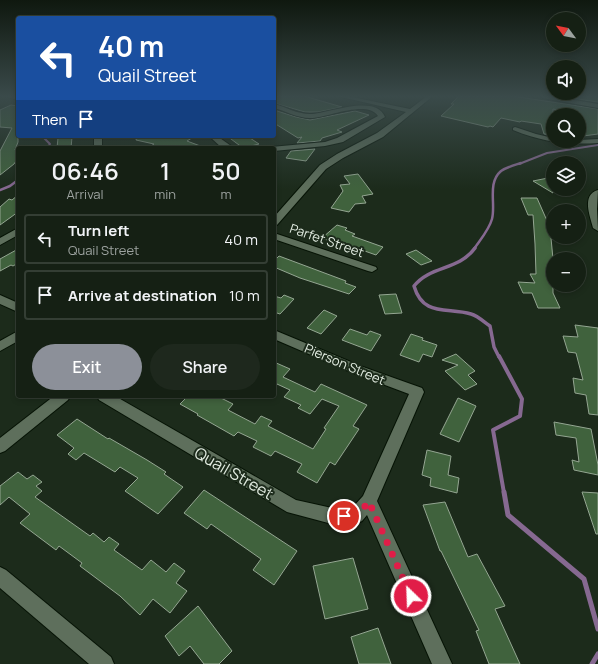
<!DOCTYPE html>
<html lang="en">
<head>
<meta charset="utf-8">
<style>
  :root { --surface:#152014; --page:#1e281d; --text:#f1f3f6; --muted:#9da3a0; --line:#343e34; --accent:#8c9099 }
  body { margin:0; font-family:Manrope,sans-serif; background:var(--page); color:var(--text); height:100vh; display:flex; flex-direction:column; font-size:15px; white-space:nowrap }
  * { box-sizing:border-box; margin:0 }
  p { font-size:13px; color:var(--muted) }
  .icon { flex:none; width:22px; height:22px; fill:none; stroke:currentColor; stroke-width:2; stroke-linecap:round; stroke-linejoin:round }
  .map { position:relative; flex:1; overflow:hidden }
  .side { position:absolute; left:16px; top:146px; width:260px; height:252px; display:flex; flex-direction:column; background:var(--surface); border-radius:4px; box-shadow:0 2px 6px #0003,0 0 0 1px var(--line) }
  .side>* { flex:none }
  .guide { position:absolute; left:16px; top:16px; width:260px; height:122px; border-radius:4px; box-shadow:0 2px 6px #0003,0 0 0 1px var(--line); background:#1a4fa0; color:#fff; overflow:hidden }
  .needle { width:26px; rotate:302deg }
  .tools { position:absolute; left:546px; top:12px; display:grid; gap:8px }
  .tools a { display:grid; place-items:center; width:40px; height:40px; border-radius:50%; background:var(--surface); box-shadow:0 2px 6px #0003,0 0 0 1px var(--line); font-size:20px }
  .pin { position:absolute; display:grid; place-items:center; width:34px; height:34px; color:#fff; margin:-17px; border:2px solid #fff; border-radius:50%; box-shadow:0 1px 4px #0007 }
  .me { position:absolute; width:44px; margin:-22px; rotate:336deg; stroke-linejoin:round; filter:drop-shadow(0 0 3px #0008) }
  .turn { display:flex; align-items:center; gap:14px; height:84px; padding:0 16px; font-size:18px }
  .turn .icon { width:52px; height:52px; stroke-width:2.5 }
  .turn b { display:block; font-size:28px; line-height:34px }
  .then { display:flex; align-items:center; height:38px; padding:0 16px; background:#0003; gap:8px; font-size:15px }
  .eta { display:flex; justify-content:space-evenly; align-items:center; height:68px; text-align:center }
  .eta b { font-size:24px; font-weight:600; line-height:28px }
  .cta { display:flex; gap:8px; margin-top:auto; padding:8px 16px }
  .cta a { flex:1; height:46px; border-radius:24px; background:var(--accent); color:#fff; font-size:16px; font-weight:600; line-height:46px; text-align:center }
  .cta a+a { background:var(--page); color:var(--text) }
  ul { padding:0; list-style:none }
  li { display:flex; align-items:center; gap:12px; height:50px; margin:0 8px 6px; padding:0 8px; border:2px solid var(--line); border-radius:4px }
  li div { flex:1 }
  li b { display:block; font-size:15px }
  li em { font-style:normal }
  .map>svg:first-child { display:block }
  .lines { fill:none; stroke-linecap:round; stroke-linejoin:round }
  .stream-far4 { stroke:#866991; stroke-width:2 }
  .stream-far3 { stroke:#866991; stroke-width:2.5 }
  .stream-far2 { stroke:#866991; stroke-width:3.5 }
  .stream-far1 { stroke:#866991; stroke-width:4 }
  .stream { stroke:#866991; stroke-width:5 }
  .building { fill:#40623d; stroke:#94a692 }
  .minor-casing { stroke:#061305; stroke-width:2 }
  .minor { fill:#5e6f5c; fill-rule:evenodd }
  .route { stroke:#e11d48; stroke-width:7; stroke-dasharray:0 12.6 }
  .labels { text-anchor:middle; stroke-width:4; stroke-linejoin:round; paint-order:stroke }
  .street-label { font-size:13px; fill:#e1ebe0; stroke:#1c2b1b }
  .near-street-label { font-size:16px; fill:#e1ebe0; stroke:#1c2b1b }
</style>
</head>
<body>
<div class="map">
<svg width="598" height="664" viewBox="0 0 598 664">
  <rect width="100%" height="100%" fill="#1c2b1b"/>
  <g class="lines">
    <g class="stream-far4">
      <path d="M42 136 50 144 47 148"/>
      <path d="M519 164 547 153 598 145"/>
    </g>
    <g class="stream-far3">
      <path d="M0 190 10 186 18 180"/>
      <path d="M474 249C480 240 489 230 492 219 496 204 487 183 501 171 507 167 515 165 521 163"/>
    </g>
    <path class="stream-far2" d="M475 248C458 271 431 265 414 286 423 317 447 307 471 314 478 316 484 322 490 326L494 347 499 357"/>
    <path class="stream-far1" d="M499 356 522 399 520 416 493 430 504 493"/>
    <g class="stream">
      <path d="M504 492 508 515 584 579 598 629"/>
      <path d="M592 664 598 654"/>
    </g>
  </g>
  <g class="building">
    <path d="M274 96H304L342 107 318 112H305L274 103Z"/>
    <path d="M459 96H512L598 109V134L583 136 579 133V114L553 109V135L544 134 541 124 521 121 520 122 501 118 493 127 490 126 488 127 441 116 454 104H451Z"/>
    <path d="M558 96H598V102Z"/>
    <path d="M11 105 18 106V142L15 150 18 149V158L14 164 0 175V151L12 128 0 127V110Z"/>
    <path d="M274 110 296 117 310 120 355 111 369 115 337 130 342 132 322 138 320 141 297 143 302 137 298 138 274 123Z"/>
    <path d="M137 136H195L187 141 203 147 148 148 154 144 136 140Z"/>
    <path d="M227 136H247L259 144 243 148Z"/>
    <path d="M72 137 71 148H57L58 138Z"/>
    <path d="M315 149 306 161 286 158 291 151Z"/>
    <path d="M358 174 373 194 362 196 366 203 355 204 349 212 331 208 343 191 340 185 350 184 344 176Z"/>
    <path d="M548 178 553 181V193L533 181Z"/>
    <path d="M18 195V212L0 225V207L9 199 12 200Z"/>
    <path d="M521 198H537L548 223 553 224V239L551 238 553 259V293L560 308H538L532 293H523L518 282 535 283 530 274H536L535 244 533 215H528Z"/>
    <path d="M337 225 347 228 345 230 355 234 352 236 383 247 376 255 345 244 343 246 322 238Z"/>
    <path d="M18 249V263L13 266 11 265 0 271V259Z"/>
    <path d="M416 250 432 261 421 265 406 254Z"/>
    <path d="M279 256 346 281 345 283 356 287 349 294 300 278 274 267V261Z"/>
    <path d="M396 294 402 313 385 314 379 295Z"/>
    <path d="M284 295 294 299 280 314 274 312V296L281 298Z"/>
    <path d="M324 310 337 316 321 334 307 328Z"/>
    <path d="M575 325 598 328V415L589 414 586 395 575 393 573 378 583 380 576 353 568 352 563 336 578 337Z"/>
    <path d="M350 329 367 335 370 331 381 335 371 351 342 340Z"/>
    <path d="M411 334 423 338 422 340 437 345 432 357 423 354 419 362 400 355Z"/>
    <path d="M456 354 475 371 468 375 477 384 465 390 445 371 458 365 442 360Z"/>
    <path d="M274 362 290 369 283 377 315 392 321 384 367 405 353 426 359 429 335 465 330 462 317 483 297 472 302 464 275 451 271 456 253 447 257 441 238 432 234 436 197 415 198 414 180 404 188 396H217L233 404 228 410 255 424 261 416 272 421 268 426 313 449 326 429 324 428 339 406 322 399 310 414 298 408 301 405 284 397 290 390 277 384 274 388Z"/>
    <path d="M458 398 476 406 459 442 440 434Z"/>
    <path d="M77 419 108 439 109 438 147 460 166 472 164 474 183 487 158 514 125 491 138 478 120 467 115 472 84 453 76 460 68 454 74 448 57 435Z"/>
    <path d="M554 422 591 429 598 465V475L574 470 572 460 579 462 576 438 556 435Z"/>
    <path d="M427 450 451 456 448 475 459 478 457 493 430 486 431 478 422 475Z"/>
    <path d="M18 472 27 479 33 475 42 482 36 486 42 491 35 497 90 536 93 533 104 542 109 537 119 544 114 550 142 570 151 560 166 572 174 563 185 571 176 583 187 591 170 613 153 599 140 615 120 596 80 566 82 563 59 546 56 550 20 523 30 514 9 497 0 505V486Z"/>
    <path d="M204 490 297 551 274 585 253 570 261 559 211 524 207 529 184 513Z"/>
    <path d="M582 492 598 493V534H596Z"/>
    <path d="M445 502 468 557 477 554 505 606 495 609 520 664H489L476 631 479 630 441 551H440L423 505Z"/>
    <path d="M353 558 368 609 325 619 313 566Z"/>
    <path d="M198 606 232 651 219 664H204L190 646 179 656 165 636Z"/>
    <path d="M378 628 391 664H359L351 637Z"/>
  </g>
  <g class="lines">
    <defs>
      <g id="minor">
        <path d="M7 96H18V100L8 97Z"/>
        <path d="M337 96H347L410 109 427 96H433L383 137 343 158 326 169 277 225 274 226V217L320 165 337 154 377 133 406 112Z"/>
        <path d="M540 96H551L598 104V108L543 98Z"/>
        <path d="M274 104C286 107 297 114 310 114 328 114 375 93 385 117L343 142 325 146 274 151V148L271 147 325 142 337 138 378 116C367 99 327 118 310 118 297 118 286 111 274 108Z"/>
        <path d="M515 127 536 134 553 138V141H579V140L598 139V143C566 145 543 142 513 130V128Z"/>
        <rect x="94" y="136" width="8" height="12"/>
        <path d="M209 136H217L234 148H222Z"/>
        <path d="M598 190 597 209 598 231 593 228C590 216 581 195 598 190Z"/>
        <path d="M18 228V235L0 245V238Z"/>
        <path d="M274 233 376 267 377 269 372 272 368 271 274 239Z"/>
        <path d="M0 295 18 303V312L0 304Z"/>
        <path d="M274 330 363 367 422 388 424 392 377 501 452 664H432L367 515 362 521 356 524H332L287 512 99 400 97 396H115L296 500 332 508H352L363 496 409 394 353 373 274 339Z"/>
        <path d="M18 331V341L0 351V341Z"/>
        <path d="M54 396H70L68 400 5 451 0 453V438Z"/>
        <path d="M0 567 6 570 111 657 114 664H89L0 588Z"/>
      </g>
    </defs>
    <use href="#minor" class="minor-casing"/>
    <use href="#minor" class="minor"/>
  </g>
  <linearGradient id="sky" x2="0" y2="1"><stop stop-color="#0f180f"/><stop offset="0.51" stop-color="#3a4a4a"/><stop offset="1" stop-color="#3a4a4a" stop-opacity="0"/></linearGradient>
  <rect width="598" height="189" fill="url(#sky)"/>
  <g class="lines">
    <path class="route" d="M344 516H356L369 502 411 596"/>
  </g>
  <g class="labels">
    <g class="street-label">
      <text transform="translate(327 240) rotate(19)" y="5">Parfet Street</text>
      <text transform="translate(345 364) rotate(23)" y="5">Pierson Street</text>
    </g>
    <g class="near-street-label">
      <text transform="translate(234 473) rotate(30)" y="6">Quail Street</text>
    </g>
  </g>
</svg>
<div class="tools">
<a><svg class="needle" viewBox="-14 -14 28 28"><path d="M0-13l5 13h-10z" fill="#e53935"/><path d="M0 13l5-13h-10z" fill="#9da3a0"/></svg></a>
<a><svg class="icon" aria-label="sound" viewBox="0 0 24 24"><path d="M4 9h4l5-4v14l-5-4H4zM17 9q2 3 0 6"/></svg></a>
<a><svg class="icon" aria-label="search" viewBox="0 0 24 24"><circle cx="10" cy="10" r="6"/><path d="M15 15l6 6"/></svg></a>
<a><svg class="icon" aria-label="layers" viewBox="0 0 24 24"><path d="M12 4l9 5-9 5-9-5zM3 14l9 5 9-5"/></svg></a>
<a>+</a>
<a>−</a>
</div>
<div class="pin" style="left:344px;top:516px;background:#d93025"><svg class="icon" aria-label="arrive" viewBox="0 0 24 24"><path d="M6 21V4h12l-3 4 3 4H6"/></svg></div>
<svg class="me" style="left:411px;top:596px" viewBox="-20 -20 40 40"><circle r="17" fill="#e11d48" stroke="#fff" stroke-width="3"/><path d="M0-11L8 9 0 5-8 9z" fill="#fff"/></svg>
<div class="guide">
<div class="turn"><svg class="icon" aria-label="left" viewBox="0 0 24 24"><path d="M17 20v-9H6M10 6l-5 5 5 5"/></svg><div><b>40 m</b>Quail Street</div></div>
<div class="then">Then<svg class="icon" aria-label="arrive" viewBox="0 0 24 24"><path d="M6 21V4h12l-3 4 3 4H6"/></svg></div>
</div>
<section class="side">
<div class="eta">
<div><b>06:46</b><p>Arrival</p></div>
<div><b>1</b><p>min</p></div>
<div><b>50</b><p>m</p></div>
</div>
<ul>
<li><svg class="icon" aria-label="left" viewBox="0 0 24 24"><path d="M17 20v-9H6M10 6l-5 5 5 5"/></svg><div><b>Turn left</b><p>Quail Street</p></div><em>40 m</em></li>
<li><svg class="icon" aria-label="arrive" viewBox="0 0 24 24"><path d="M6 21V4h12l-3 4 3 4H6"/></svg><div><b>Arrive at destination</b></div><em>10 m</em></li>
</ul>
<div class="cta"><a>Exit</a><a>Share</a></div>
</section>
</div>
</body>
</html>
